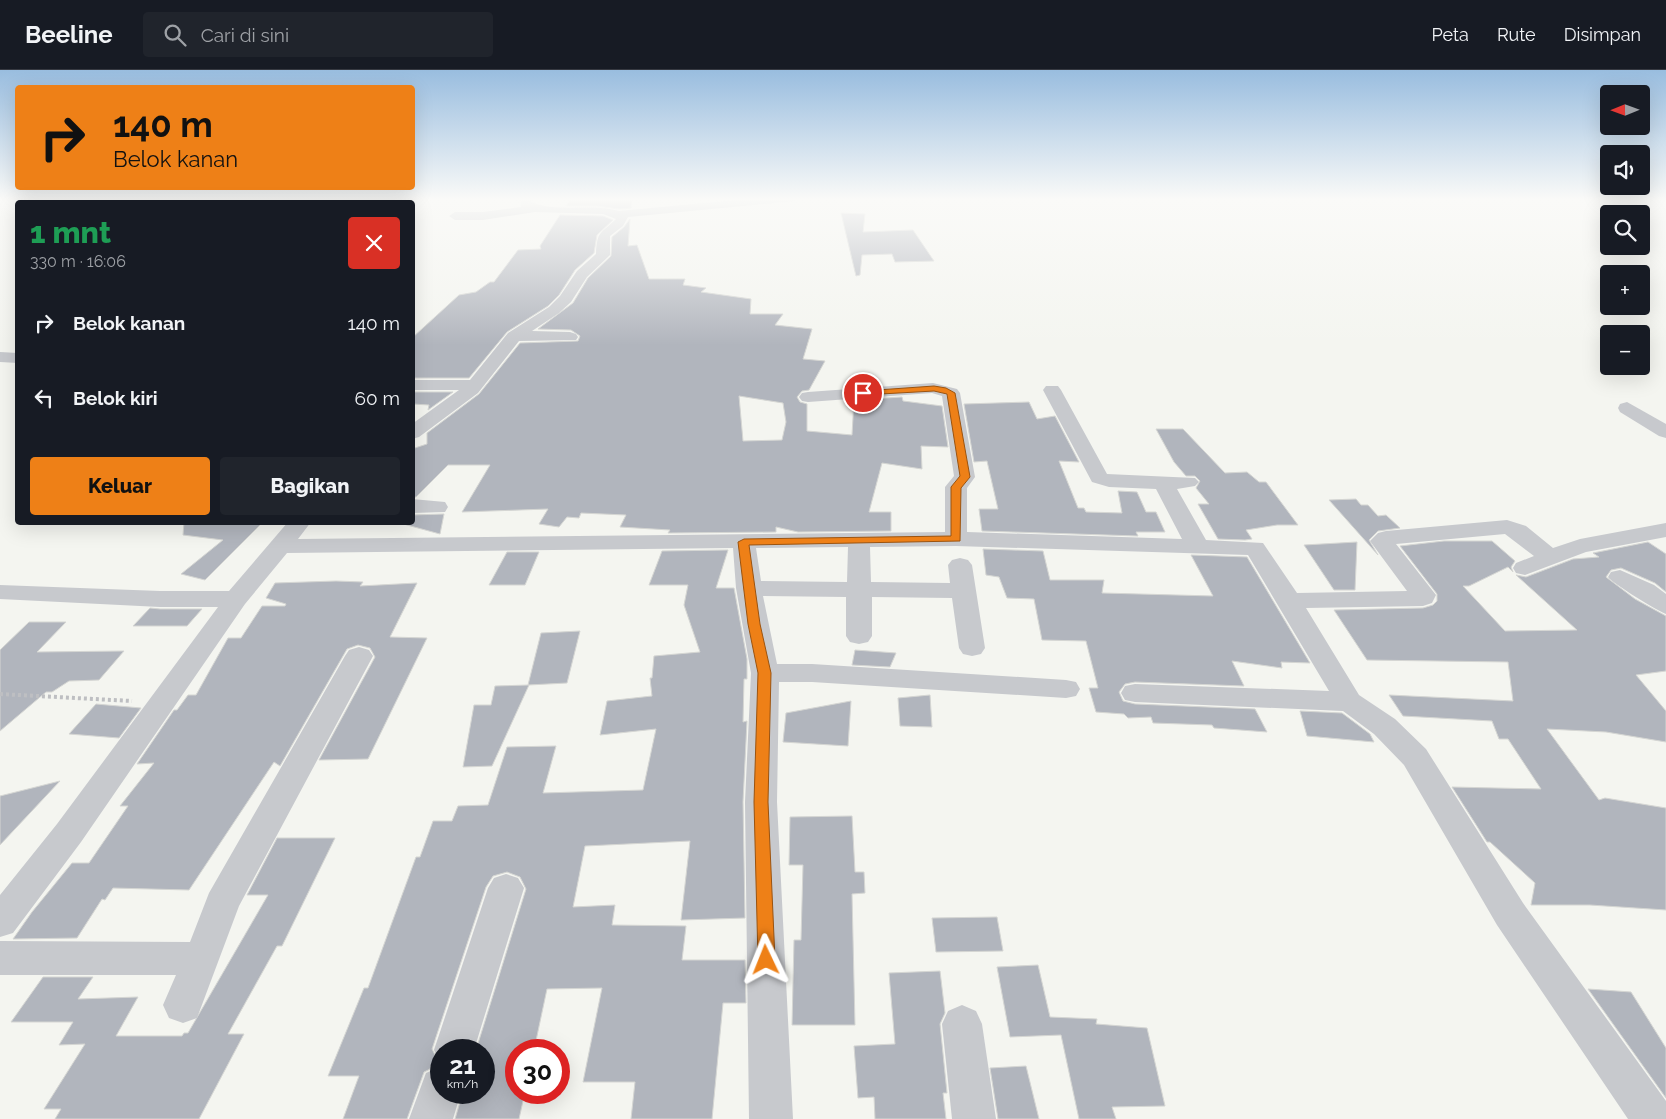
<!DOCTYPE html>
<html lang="id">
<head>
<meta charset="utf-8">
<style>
  :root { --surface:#171b24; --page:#20242c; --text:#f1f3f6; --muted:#9ea1a6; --line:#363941; --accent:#ee8017 }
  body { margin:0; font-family:Raleway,sans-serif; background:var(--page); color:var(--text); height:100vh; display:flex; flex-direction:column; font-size:19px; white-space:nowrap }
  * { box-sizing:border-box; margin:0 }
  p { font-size:16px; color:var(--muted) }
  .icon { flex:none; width:28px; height:28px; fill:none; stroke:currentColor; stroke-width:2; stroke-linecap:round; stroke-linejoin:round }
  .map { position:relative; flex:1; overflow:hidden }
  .sheet { position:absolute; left:15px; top:130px; width:400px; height:325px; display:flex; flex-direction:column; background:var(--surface); border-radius:5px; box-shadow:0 5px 20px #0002 }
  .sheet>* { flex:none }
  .top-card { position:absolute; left:15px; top:15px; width:400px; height:105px; border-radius:5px; box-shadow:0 5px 20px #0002; background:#ee8017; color:#111; overflow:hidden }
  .needle { width:32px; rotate:269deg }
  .tools { position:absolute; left:1600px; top:15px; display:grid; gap:10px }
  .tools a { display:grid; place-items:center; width:50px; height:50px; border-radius:5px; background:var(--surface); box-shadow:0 5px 20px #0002; font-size:25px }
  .speed { position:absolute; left:430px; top:969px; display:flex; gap:10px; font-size:25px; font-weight:700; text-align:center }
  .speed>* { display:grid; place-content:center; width:65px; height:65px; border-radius:50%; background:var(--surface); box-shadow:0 5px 20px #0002; line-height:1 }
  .speed small { font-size:12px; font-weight:400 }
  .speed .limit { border:8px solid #d22; background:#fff; color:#111 }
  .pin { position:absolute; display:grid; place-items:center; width:42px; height:42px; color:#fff; margin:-21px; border:2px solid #fff; border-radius:50%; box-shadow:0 1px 5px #0007 }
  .me { position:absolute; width:55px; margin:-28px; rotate:358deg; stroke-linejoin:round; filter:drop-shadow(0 0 4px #0008) }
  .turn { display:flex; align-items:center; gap:18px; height:105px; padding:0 15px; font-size:22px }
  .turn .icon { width:65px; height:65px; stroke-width:2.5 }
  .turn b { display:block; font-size:35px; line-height:42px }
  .round { display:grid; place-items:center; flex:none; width:52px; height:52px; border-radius:5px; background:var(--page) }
  .head { display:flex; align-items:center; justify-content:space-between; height:85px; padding:0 15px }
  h1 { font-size:30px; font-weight:800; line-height:38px; color:#1e9e55 }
  .button { display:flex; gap:10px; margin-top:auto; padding:10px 15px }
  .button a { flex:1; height:58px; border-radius:5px; background:var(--accent); color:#111; font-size:20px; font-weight:800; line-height:58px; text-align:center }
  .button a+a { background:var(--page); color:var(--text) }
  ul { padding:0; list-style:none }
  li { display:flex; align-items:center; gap:15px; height:75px; padding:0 15px }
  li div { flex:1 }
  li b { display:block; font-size:19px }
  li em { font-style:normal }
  header { display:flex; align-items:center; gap:30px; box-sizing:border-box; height:70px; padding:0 25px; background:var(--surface); border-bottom:1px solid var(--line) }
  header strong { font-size:24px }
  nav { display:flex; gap:28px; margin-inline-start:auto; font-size:18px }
  .search { width:350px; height:45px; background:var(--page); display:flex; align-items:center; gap:12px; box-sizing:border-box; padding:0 18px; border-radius:5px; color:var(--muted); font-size:19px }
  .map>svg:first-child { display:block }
  .building { fill:#b1b5bd; stroke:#d5d6d3; fill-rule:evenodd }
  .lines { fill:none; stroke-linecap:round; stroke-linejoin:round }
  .path { stroke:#bebfc2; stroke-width:4; stroke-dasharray:3 3; stroke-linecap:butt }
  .minor { fill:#c7c9cd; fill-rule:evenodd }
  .route { fill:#ee8017; stroke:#9b530f }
</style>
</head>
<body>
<header>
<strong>Beeline</strong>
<div class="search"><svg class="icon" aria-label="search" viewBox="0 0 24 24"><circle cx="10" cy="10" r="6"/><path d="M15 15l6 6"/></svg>Cari di sini</div>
<nav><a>Peta</a><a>Rute</a><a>Disimpan</a></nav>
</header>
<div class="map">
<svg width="1666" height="1049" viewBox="0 0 1666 1049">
  <rect width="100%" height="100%" fill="#f4f5f0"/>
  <g class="building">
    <path d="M571 128H632L631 138 619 139 597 136H566Z"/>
    <path d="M841 143 865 144 863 162 913 160 934 191 895 192 892 184 862 185 860 205 856 206Z"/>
    <path d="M560 145 603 146 613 150 597 165 594 183 575 200 559 225 548 236 507 262 469 308H413L412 268 459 225 476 222 490 212H494L518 180 541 179 540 176Z"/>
    <path d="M630 149 628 176 637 175 649 209H685L683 215 706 218 701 222 751 229 750 244H783L775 255 812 259 803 289 825 291 809 320 802 321 797 327 800 332 807 334V361L852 365 854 330 902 327 903 331 942 336 948 377 921 376 922 399 882 393 869 442H891V461L798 462 776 457V462L668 463 670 460 620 457 626 445 581 443 579 448 567 447 559 457 539 454 548 439 462 442 490 395H448L416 427H412V379L427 374V363L479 324 520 273 578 271 580 266 571 260 538 259 573 233 588 208 611 186 612 167 624 157ZM739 326 783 333 786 352 782 370 743 371Z"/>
    <path d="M413 322H453L428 340 429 335 413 334Z"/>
    <path d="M1029 332 1037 349 1055 346 1079 392 1059 391 1078 438H1084L1086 442 1122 443 1118 421 1137 422 1146 442H1156L1165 462H1136L1138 466 982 461 979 439H998L987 391 974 392 964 334Z"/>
    <path d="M1156 359H1183L1225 403 1247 402 1259 412H1266L1298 455H1277L1246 460 1252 469 1245 470 1218 469 1198 434H1209L1196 418 1200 411 1195 406H1186L1174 392Z"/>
    <path d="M1356 429 1361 435H1368L1378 446 1386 445 1400 458 1378 461 1369 470 1378 485 1329 430Z"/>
    <path d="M444 444 440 464 396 452H412V445Z"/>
    <path d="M184 452H263L205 510 181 504 223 470 183 465Z"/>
    <path d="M1444 471H1492L1515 491 1511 497 1513 502 1508 497 1469 516H1463L1505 561 1577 560 1516 505 1526 507 1573 489 1599 487 1593 483 1648 472 1666 484V522L1655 513 1621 498 1611 500 1606 507 1635 529 1666 546V601L1636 605 1666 641V672L1606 662 1547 659 1599 730 1605 728 1666 738V840L1590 835H1531L1535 813 1490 772H1487L1452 717 1541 719 1508 669H1499L1492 651 1403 646 1389 625 1513 631 1508 592 1367 590 1334 540 1423 538 1433 535 1437 531V524L1400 476Z"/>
    <path d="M1357 472 1355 520H1334L1304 475Z"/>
    <path d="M983 479 1043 481 1050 510H1104L1102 523 1213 526 1191 485 1247 487 1310 593 1281 592 1282 598 1232 591 1244 616 1135 612 1125 614 1119 622 1123 631 1135 634 1255 639 1267 662 1214 658 1212 655 1153 653 1151 647 1128 648 1124 644 1096 642 1089 618H1098L1086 571 1042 570 1034 529 1007 528 999 507 986 505Z"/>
    <path d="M728 480 716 518H734L747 589V609H744L743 652 747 651 743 732 745 848 681 850 690 771 585 776 573 837 615 835 612 855 686 856 682 890H745L746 933H723L712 1049H631L635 1012H583L602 918 547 919 534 980H516V1022H525L519 1049H455L463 1022H484V980H476L526 819 520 807 507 802 493 806 486 817 432 979 435 985 430 999 424 1002 407 1049H343L359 1006H328L364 918H368L416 787H420L433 751H452L458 736 488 735 507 677 556 676 543 723 643 720 656 659 600 665 607 631 652 626 650 608H652L654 586 700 582 684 535 688 515H649L662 481Z"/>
    <path d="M507 482H539L525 515H489Z"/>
    <path d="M336 511 363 512 360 516 417 513 390 567 427 568 368 689 319 690 375 587 370 578 358 575 347 579 280 696 274 692 189 820 113 818 105 830 102 829 77 868 13 869 32 842 72 793H89L128 736H120L154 693 137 694 174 640H177L188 625H196L228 568H241L262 536H285L286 534 266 528 275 513Z"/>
    <path d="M150 538 160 539H202L187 556H133Z"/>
    <path d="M29 552H66L37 582 124 581 99 610 69 611 52 622H46L0 661V580Z"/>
    <path d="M580 561 567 613 528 615 541 563Z"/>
    <path d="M855 580 896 583 890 597 852 595Z"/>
    <path d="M529 615 492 696 463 697 474 635H491L495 616Z"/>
    <path d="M930 625 932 657 900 656 898 628Z"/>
    <path d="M851 631 848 676 783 672 786 643Z"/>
    <path d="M96 634 141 638 119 668 69 664Z"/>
    <path d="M1300 641 1342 643 1370 664 1374 672 1307 666Z"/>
    <path d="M60 711 0 775V726Z"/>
    <path d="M852 746 855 802H864L865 823 852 824 855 955H792L794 870H801L803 795H789L790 747Z"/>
    <path d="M277 768H335L282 876H277L228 964H244L199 1049H55L61 1039H44L85 974 59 975 73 952H11L43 907H93L78 929 138 927 116 966H182L184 963H188L268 825H247Z"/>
    <path d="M997 847 1003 881 936 882 932 848Z"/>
    <path d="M1038 895 1050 947 1097 949 1096 954 1147 958 1165 1036 1112 1037 1116 1049H1079L1061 965 1010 967 997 897Z"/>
    <path d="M940 901 945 943 940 954 947 1023H943L946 1049H875L874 1027 858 1028 854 976 895 974 889 903Z"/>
    <path d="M1588 919 1631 922 1666 978V1028Z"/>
    <path d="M1026 996 1039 1049H998L990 998Z"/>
  </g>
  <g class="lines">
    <path class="path" d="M0 624 132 631"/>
    <g class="minor">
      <path d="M520 128H532L531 132C558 143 590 133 619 141L757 128H801L795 131 628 147 623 156 610 166V185L587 207 571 232 559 243 532 261 570 262 576 264 578 267 576 270 519 271 478 323 419 367 412 369V354L459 320H412V310H470L508 263 549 237 560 226 577 201 596 184C597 160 601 164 616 149L603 144 535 142 483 150H455L449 146 455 142H483L521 137Z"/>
      <path d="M0 282 18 283V293L0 292Z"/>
      <path d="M933 313 957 319 960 323 975 407 967 418V462L1182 469 1156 419 1109 417 1092 412 1043 320 1046 316H1058L1061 320 1107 404 1195 408 1199 412 1195 416 1177 419 1206 470 1263 473 1297 523 1407 521 1370 471 1378 463 1386 461 1507 450 1526 456 1553 478 1580 469 1666 453V467L1586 482 1525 505 1516 503 1513 498 1516 493 1534 486 1505 464 1396 474 1436 525 1432 533 1423 536 1306 538 1359 625 1395 649 1426 679 1523 833 1666 1031V1049H1628L1497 855 1404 695 1374 664 1343 641 1135 632 1125 630 1121 623 1125 616 1135 614 1329 621 1248 485 956 476 870 477 871 512 950 513 948 495 952 490 960 488 968 490 972 495 985 578 981 584 972 586 963 584 959 578 952 528 872 527V566L868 572 859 574 850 572 846 566V527L763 526 777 594H812L1066 610 1076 612 1080 619 1076 626 1066 628 812 612H779L777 732 793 1049H749L745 732 751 603 736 518 733 478 287 483 245 534 81 772 13 863 0 867V825L57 754 218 537H160L0 529V515L160 521H229L288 452H311L298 469 945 462V417L954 406 942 326 932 323 808 332 802 331 799 327 802 323 808 322ZM848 477 847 512 761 511 756 478Z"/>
      <path d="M1627 332 1666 354V368L1659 366 1620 342 1618 338 1620 334Z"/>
      <path d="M412 429 445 432 448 437 445 442 412 443Z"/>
      <path d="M1620 500 1654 515 1666 524V544C1659 542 1612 513 1608 507L1611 502Z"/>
      <path d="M359 577 369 580 373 586 239 836 197 948 183 953 169 948 163 935 176 905H0V871L190 872 209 823 345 586 349 580Z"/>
      <path d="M506 804 518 808 524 818 474 980H441V994L434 980 488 818 494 808Z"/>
      <path d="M962 935 976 941 982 954 996 1049H952L942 954 948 941Z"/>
      <path d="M441 997V1022H461L453 1049H409L426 1003Z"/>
    </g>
  </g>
  <linearGradient id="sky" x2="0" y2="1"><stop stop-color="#99bddf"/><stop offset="0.47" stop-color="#fafaf8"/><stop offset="1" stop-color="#fafaf8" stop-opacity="0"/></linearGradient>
  <rect width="1666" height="275" fill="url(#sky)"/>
  <path class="route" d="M934 316 946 318 955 323 970 407 961 418 960 471 749 475 760 554 771 603 768 732 775 890 772 896 766 898 760 896 758 890 754 732 758 603 748 554 738 472 744 469 951 466V417L960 406 947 324 934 321 863 325 859 323 863 321Z"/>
</svg>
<div class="tools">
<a><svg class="needle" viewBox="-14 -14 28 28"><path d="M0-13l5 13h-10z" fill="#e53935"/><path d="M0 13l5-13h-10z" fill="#9ea1a6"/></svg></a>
<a><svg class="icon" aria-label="sound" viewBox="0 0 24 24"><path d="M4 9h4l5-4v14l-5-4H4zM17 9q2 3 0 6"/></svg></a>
<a><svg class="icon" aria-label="search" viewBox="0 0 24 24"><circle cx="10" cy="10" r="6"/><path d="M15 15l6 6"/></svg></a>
<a>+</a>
<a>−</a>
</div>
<div class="speed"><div>21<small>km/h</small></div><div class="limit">30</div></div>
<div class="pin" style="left:863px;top:323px;background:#d93025"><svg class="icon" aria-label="arrive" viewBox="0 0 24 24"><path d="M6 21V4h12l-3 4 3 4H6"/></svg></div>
<svg class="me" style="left:766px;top:890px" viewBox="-20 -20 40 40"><path d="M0-17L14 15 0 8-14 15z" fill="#ee8017" stroke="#fff" stroke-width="4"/></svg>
<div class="top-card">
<div class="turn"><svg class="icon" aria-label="right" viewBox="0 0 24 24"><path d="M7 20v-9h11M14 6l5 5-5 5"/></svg><div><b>140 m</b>Belok kanan</div></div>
</div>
<section class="sheet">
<div class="head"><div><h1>1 mnt</h1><p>330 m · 16:06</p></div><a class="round" style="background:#d93025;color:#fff"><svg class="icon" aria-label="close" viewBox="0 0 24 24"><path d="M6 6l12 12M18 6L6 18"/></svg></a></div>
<ul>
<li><svg class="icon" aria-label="right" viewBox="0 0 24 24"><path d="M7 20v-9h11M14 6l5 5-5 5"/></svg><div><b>Belok kanan</b></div><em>140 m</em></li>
<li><svg class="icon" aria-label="left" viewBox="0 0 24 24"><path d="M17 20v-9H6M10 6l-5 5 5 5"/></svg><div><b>Belok kiri</b></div><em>60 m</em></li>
</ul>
<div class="button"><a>Keluar</a><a>Bagikan</a></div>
</section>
</div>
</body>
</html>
